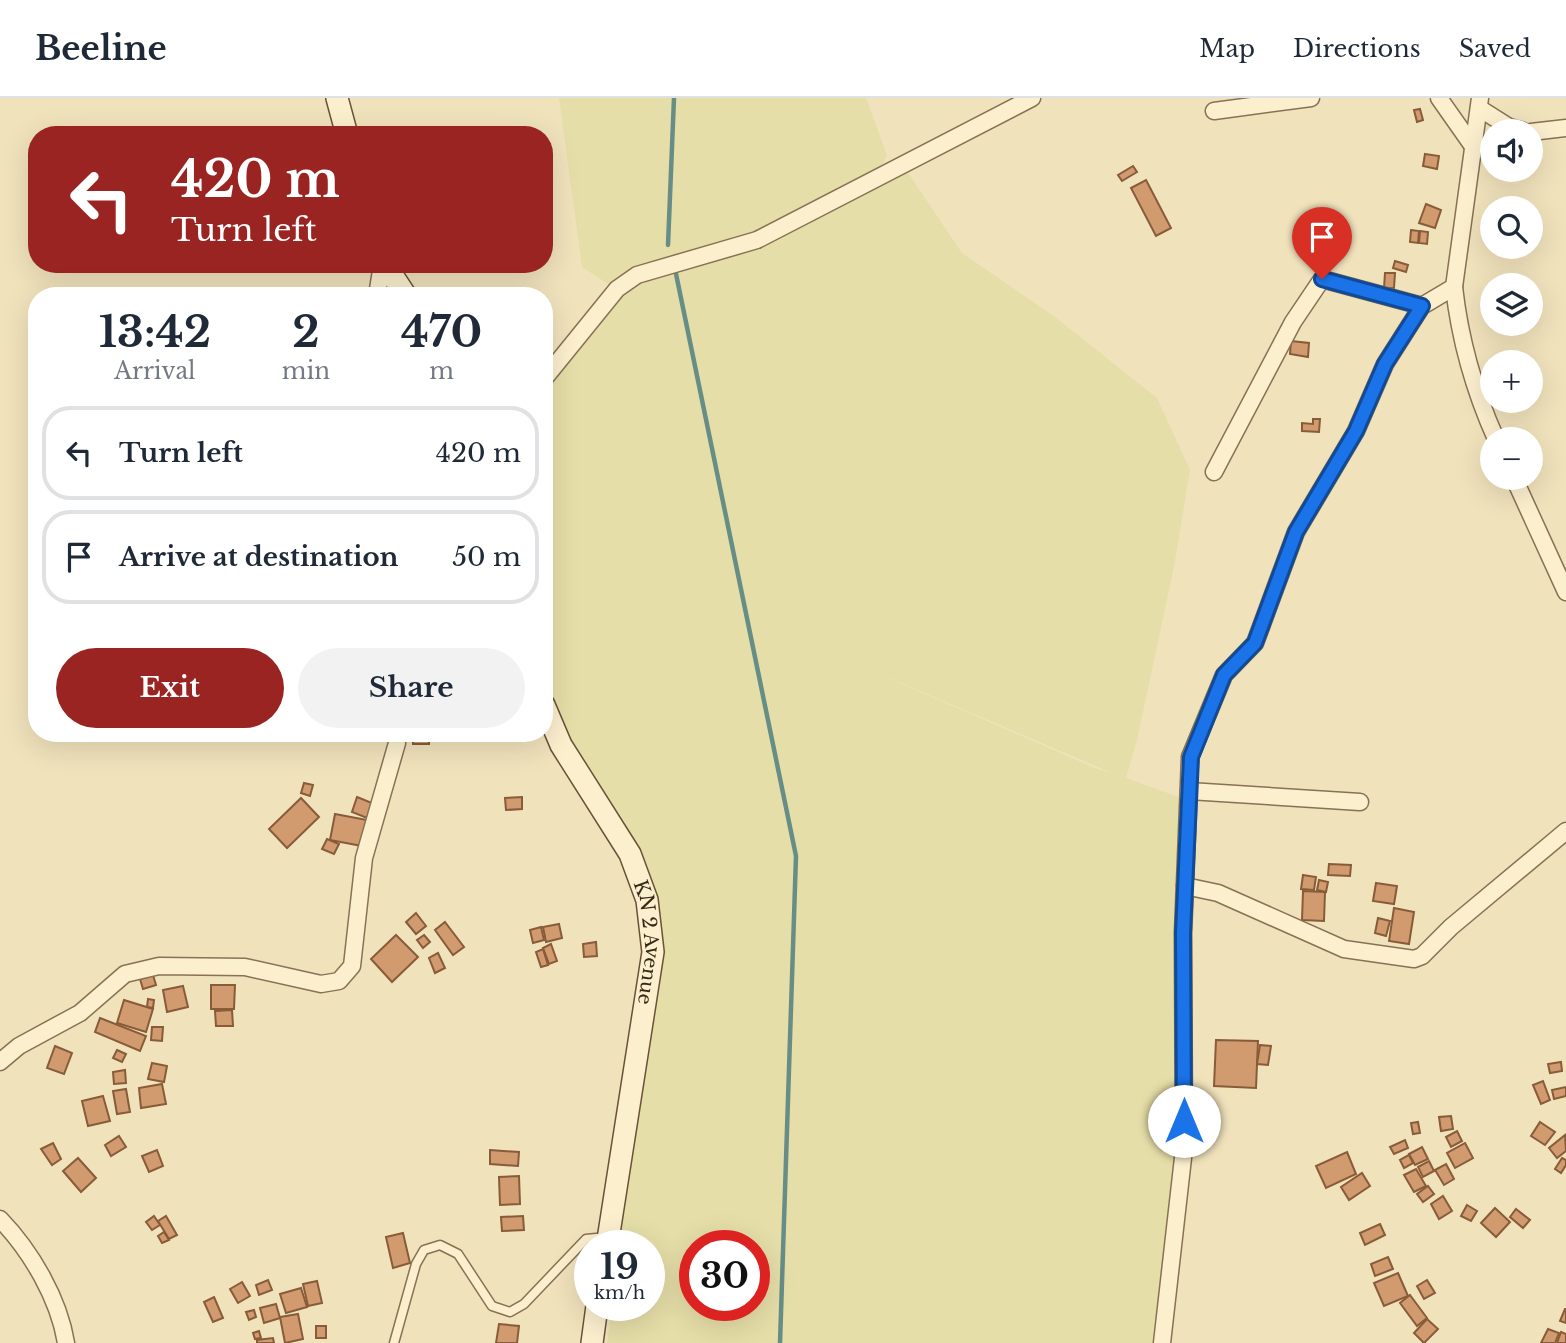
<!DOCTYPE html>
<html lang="en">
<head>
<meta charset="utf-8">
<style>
  :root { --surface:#fff; --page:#f2f2f3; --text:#1f2937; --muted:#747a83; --line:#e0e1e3; --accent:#9a2421 }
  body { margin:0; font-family:"Libre Baskerville",serif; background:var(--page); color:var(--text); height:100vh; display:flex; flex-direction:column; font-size:26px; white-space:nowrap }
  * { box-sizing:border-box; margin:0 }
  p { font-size:23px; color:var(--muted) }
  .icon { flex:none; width:38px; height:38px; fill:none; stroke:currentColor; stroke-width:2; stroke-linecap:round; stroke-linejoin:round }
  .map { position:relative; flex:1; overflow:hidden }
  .sheet { position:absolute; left:28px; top:189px; width:525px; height:455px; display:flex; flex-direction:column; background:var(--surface); border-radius:28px; box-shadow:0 7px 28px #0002 }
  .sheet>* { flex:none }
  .banner { position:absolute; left:28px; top:28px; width:525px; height:147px; border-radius:28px; box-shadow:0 7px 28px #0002; background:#9a2421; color:#fff; overflow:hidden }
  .fabs { position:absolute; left:1480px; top:21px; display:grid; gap:14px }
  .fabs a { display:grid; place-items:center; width:63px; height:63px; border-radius:50%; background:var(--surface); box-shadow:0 7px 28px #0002; font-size:35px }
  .speed { position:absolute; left:574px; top:1132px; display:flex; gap:14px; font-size:35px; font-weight:700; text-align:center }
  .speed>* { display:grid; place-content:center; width:91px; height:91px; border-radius:50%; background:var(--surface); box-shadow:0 7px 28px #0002; line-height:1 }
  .speed small { font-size:18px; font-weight:400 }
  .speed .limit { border:10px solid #d22; background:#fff; color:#111 }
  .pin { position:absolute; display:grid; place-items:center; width:60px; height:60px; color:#fff; margin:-72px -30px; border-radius:50% 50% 50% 0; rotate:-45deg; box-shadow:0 0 7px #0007 }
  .pin .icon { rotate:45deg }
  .me { position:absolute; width:77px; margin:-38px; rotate:0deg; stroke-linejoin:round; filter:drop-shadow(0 0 5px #0008) }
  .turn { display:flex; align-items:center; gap:24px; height:147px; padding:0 28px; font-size:32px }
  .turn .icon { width:91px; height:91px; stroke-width:2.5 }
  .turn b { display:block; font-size:49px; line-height:60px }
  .eta { display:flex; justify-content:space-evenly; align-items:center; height:119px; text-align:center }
  .eta b { font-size:42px; font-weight:800; line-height:49px }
  .primary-button { display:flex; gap:14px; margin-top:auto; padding:14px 28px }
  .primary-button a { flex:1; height:80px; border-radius:42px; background:var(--accent); color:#fff; font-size:28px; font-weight:800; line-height:80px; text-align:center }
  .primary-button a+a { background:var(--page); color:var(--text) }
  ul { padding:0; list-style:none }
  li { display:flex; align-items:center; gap:21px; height:94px; margin:0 14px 10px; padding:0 14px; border:4px solid var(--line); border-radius:28px }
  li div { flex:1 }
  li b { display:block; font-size:26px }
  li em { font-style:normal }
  header { display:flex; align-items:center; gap:42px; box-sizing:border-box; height:98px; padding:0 35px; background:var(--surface); border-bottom:2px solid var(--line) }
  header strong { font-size:33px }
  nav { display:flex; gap:38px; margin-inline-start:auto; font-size:24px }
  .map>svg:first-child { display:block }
  .farmland { fill:#e6dea8; fill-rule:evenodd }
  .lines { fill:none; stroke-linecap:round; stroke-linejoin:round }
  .stream { stroke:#678e86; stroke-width:4.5 }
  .building { fill:#d19b6f; stroke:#885b39; stroke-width:2 }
  .lane-casing { stroke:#887154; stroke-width:11 }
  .street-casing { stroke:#887154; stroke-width:19 }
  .secondary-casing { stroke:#695238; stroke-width:24 }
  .lane { stroke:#fbefce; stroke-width:8 }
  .street { stroke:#fbefce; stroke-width:16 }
  .secondary { stroke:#fbefce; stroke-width:21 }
  .route-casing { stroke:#114b97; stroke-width:18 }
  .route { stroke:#1a73e8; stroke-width:12 }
  .labels { text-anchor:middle; stroke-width:7; stroke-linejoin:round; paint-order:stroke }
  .street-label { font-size:19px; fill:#36291a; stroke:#f7eccb }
</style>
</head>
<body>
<header>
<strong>Beeline</strong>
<nav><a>Map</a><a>Directions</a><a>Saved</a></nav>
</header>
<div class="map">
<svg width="1566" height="1245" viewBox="0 0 1566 1245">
  <rect width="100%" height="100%" fill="#f0e2bb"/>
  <path class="farmland" d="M559 0H866L887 57 877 79 902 66 962 155 1055 219 1157 300 1190 372 1174 469 1137 642 1126 680 1179 699 1188 718 1183 996 1162 1245H607L612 1208H649V1148H618L644 918 649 819 624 730 566 657 544 578V285L616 191 582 169ZM886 579H887L1112 675 1095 670ZM695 1148H754V1208H695Z"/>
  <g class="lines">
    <g class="stream">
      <path d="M668 147 674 0"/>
      <path d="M675 171 796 758 780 1245"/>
    </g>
  </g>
  <g class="building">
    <path d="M1420 11 1423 22 1417 24 1414 12Z"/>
    <path d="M1425 56 1439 58 1437 71 1423 68Z"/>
    <path d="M1133 68 1137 74 1122 83 1118 77Z"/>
    <path d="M1146 82 1171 130 1156 138 1131 90Z"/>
    <path d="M1426 106 1441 112 1435 130 1419 125Z"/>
    <path d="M1411 132 1419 133 1418 145 1410 144Z"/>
    <path d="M1420 133 1428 134 1427 146 1419 145Z"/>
    <path d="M1395 163 1408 167 1406 174 1393 170Z"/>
    <path d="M1385 175H1395L1394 190H1384Z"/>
    <path d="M1291 243 1309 245 1308 259 1290 256Z"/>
    <path d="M1313 321H1320L1319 334 1302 333V325L1313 326Z"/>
    <rect x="413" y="635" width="16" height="11"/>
    <path d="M304 685 313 687 310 698 301 695Z"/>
    <path d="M357 699 372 705 367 720 352 714Z"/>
    <path d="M522 699V711L506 712 505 700Z"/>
    <path d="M301 700 319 719 287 750 269 731Z"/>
    <path d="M335 716 367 722 362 748 330 742Z"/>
    <path d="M327 741 339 746 334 756 322 751Z"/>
    <path d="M1329 766 1351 767 1350 778 1328 777Z"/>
    <path d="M1303 777 1316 779 1314 792 1301 791Z"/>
    <path d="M1319 782 1328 784 1326 794 1317 792Z"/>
    <path d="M1376 785 1397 788 1394 806 1373 803Z"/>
    <path d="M1303 793 1325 794 1324 823 1302 822Z"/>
    <path d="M1394 810 1414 814 1409 846 1389 843Z"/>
    <path d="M416 815 426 828 416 836 406 824Z"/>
    <path d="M1378 820 1390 823 1386 838 1375 835Z"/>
    <path d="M445 824 464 849 453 857 435 832Z"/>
    <path d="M559 826 562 840 546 844 543 829Z"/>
    <path d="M541 829 544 842 533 845 530 832Z"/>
    <path d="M396 837 418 859 392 884 371 861Z"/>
    <path d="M424 837 430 844 423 850 417 842Z"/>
    <path d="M596 844 597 858 584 859 583 846Z"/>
    <path d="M551 846 557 863 549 866 543 850Z"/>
    <path d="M543 851 548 867 541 869 536 854Z"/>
    <path d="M438 855 445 870 435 875 429 860Z"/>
    <path d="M153 877 156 887 143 891 140 881Z"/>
    <path d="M211 887H235L234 911H211Z"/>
    <path d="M183 888 188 909 167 914 163 892Z"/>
    <path d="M148 901 154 902 153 910 147 909Z"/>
    <path d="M124 902 153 911 146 934 117 925Z"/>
    <path d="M232 912 233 928H216L215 913Z"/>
    <path d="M100 920 146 938 140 953 95 934Z"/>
    <path d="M152 929H163L162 943 151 942Z"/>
    <path d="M1216 942 1258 943 1256 990 1214 988Z"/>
    <path d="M1260 947 1271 948 1268 967 1257 966Z"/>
    <path d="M55 948 72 955 64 976 47 970Z"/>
    <path d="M117 952 126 956 122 964 113 960Z"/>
    <path d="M1561 964 1562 973 1550 975 1548 966Z"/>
    <path d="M152 965 167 968 164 984 148 981Z"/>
    <path d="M125 972 126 985 114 986 113 974Z"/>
    <path d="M1543 983 1550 1002 1541 1006 1533 987Z"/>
    <path d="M162 986 166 1006 141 1010 139 990Z"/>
    <path d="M1566 989V998L1554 1001 1552 992Z"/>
    <path d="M126 991 130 1014 117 1016 113 993Z"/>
    <path d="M103 998 110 1023 88 1028 82 1003Z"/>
    <path d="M1451 1018 1453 1031 1441 1033 1439 1019Z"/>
    <path d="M1418 1024 1420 1035 1413 1036 1411 1025Z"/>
    <path d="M1540 1024 1555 1034 1545 1047 1531 1038Z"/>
    <path d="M1457 1033 1462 1043 1451 1049 1446 1039Z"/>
    <path d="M1565 1037 1566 1053 1557 1060 1549 1050Z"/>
    <path d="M119 1038 126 1049 111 1058 105 1047Z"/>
    <path d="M1405 1042 1408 1050 1394 1056 1390 1049Z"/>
    <path d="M53 1045 61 1061 52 1067 41 1051Z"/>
    <path d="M1465 1045 1473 1060 1455 1070 1447 1055Z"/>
    <path d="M1422 1049 1428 1061 1415 1067 1409 1056Z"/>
    <path d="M157 1052 163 1068 149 1074 142 1058Z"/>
    <path d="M490 1052 519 1054 518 1068 490 1066Z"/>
    <path d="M1347 1054 1356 1076 1326 1090 1316 1068Z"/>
    <path d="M1409 1057 1413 1065 1404 1070 1400 1062Z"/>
    <path d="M78 1060 96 1080 81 1094 63 1073Z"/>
    <path d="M1562 1060 1566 1062V1067L1561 1075 1555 1071Z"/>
    <path d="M1429 1063 1434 1073 1423 1079 1418 1069Z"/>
    <path d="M1446 1066 1454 1081 1444 1087 1435 1072Z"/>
    <path d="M1416 1071 1426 1088 1414 1094 1404 1077Z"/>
    <path d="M1362 1075 1370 1088 1349 1102 1341 1089Z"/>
    <path d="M519 1078 520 1106 500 1107 499 1079Z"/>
    <path d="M1428 1088 1434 1096 1423 1104 1417 1096Z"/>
    <path d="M1443 1098 1452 1113 1439 1121 1431 1106Z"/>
    <path d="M1467 1107 1477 1113 1471 1123 1461 1118Z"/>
    <path d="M1495 1110 1510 1124 1496 1139 1481 1125Z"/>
    <path d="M1516 1111 1530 1122 1523 1130 1510 1119Z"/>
    <path d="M154 1118 160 1127 152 1132 146 1124Z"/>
    <path d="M166 1118 177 1137 169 1141 158 1123Z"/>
    <path d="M523 1118 524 1132 502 1133 501 1119Z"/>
    <path d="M1380 1126 1385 1137 1365 1147 1360 1135Z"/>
    <path d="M164 1134 169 1142 162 1145 158 1138Z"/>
    <path d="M403 1135 410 1165 393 1170 386 1139Z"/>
    <path d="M1388 1159 1393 1171 1375 1178 1371 1166Z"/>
    <path d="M1398 1175 1408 1198 1384 1208 1374 1185Z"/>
    <path d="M268 1182 272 1192 259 1197 256 1187Z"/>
    <path d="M1427 1182 1435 1195 1424 1201 1417 1188Z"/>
    <path d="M317 1183 322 1205 308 1208 303 1186Z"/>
    <path d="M242 1184 250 1198 238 1205 230 1191Z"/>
    <path d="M301 1190 307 1209 286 1215 280 1196Z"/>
    <path d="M1410 1197 1427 1220 1417 1228 1400 1205Z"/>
    <path d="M214 1199 223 1220 213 1224 204 1204Z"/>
    <path d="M276 1206 280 1220 264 1225 260 1210Z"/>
    <path d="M1565 1211H1566V1225L1560 1223Z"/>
    <path d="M254 1212 256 1219 249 1222 246 1214Z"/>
    <path d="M298 1216 303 1241 285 1245 280 1219Z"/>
    <path d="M1427 1221 1438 1231 1424 1245 1414 1235Z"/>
    <path d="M499 1226 519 1228 517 1245H496Z"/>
    <rect x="316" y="1228" width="10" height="12"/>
    <path d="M1548 1231 1559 1235 1555 1245H1541Z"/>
    <path d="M259 1233 261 1240 255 1241 253 1235Z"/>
    <path d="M1561 1234 1566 1236V1245H1557Z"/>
    <path d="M273 1240 274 1245H257V1242Z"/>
  </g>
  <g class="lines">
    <defs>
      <path id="lane" d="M394 1245 416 1166 424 1152 440 1147 458 1156 492 1208 510 1214 524 1206 586 1141 607 1139"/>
      <g id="street">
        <path d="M1439 0 1472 47"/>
        <path d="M1480 0 1454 189C1460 243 1474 292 1496 341"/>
        <path d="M1479 10 1509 29 1523 33"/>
        <path d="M1214 13 1311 0"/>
        <path d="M1531 34 1566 30"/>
        <path d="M377 198 382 166"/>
        <path d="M544 281 617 191 637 177 757 142 1032 0"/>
        <path d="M1214 374 1293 224 1322 181 1422 208"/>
        <path d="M1514 380 1566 494"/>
        <path d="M1189 693 1360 704"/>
        <path d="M1185 788 1218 795 1344 851 1414 861 1422 858 1451 829 1566 733"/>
        <path d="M0 964 19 948 80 915 125 876 159 868 245 869 321 886 339 883 352 868 364 760 397 645 396 635"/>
        <path d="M0 1121C31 1153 59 1201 66 1245"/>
        <path d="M1162 1245 1184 1051 1183 835 1190 659 1224 577 1255 545 1296 434 1356 333 1385 266 1422 208 1454 189"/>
      </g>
      <g id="secondary">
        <path d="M337 0 347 37"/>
        <path d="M385 166 406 198"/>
        <path id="s1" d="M544 607 561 647 630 756 647 802 653 854 607 1148"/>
        <path d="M592 1245 597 1208"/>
      </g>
    </defs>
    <use href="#lane" class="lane-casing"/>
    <use href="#street" class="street-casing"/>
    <use href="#secondary" class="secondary-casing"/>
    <use href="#lane" class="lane"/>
    <use href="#street" class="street"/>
    <use href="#secondary" class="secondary"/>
  </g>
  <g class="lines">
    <defs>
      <path id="route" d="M1184 1023 1183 835 1191 659 1224 577 1255 545 1296 434 1356 333 1385 266 1422 208 1322 181"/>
    </defs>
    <use href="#route" class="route-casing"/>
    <use href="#route" class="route"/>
  </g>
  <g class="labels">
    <g class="street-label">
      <text dy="7" stroke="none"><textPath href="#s1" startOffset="264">KN 2 Avenue</textPath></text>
    </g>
  </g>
</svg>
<div class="fabs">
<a><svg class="icon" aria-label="sound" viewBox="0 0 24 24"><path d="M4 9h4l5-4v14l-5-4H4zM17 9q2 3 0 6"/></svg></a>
<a><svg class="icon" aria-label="search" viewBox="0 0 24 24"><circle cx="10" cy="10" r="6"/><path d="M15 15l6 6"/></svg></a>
<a><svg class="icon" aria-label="layers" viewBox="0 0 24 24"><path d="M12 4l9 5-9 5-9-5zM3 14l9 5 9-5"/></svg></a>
<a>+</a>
<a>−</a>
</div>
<div class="speed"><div>19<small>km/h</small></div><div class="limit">30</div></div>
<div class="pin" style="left:1322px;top:181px;background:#d93025"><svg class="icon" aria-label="arrive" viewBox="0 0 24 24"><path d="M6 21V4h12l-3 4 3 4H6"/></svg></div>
<svg class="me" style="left:1184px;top:1023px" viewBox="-20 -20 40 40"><circle r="19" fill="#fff"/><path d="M0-13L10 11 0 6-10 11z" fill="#1a73e8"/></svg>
<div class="banner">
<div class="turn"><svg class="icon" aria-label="left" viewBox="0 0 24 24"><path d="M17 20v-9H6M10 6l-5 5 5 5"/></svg><div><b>420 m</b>Turn left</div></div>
</div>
<section class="sheet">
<div class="eta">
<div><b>13:42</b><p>Arrival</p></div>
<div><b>2</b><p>min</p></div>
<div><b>470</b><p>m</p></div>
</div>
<ul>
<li><svg class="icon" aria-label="left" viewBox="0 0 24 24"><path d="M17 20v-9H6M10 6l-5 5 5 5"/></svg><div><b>Turn left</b></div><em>420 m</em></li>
<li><svg class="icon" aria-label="arrive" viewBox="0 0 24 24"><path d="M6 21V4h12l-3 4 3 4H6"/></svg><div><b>Arrive at destination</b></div><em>50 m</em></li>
</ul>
<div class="primary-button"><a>Exit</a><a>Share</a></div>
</section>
</div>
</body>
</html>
